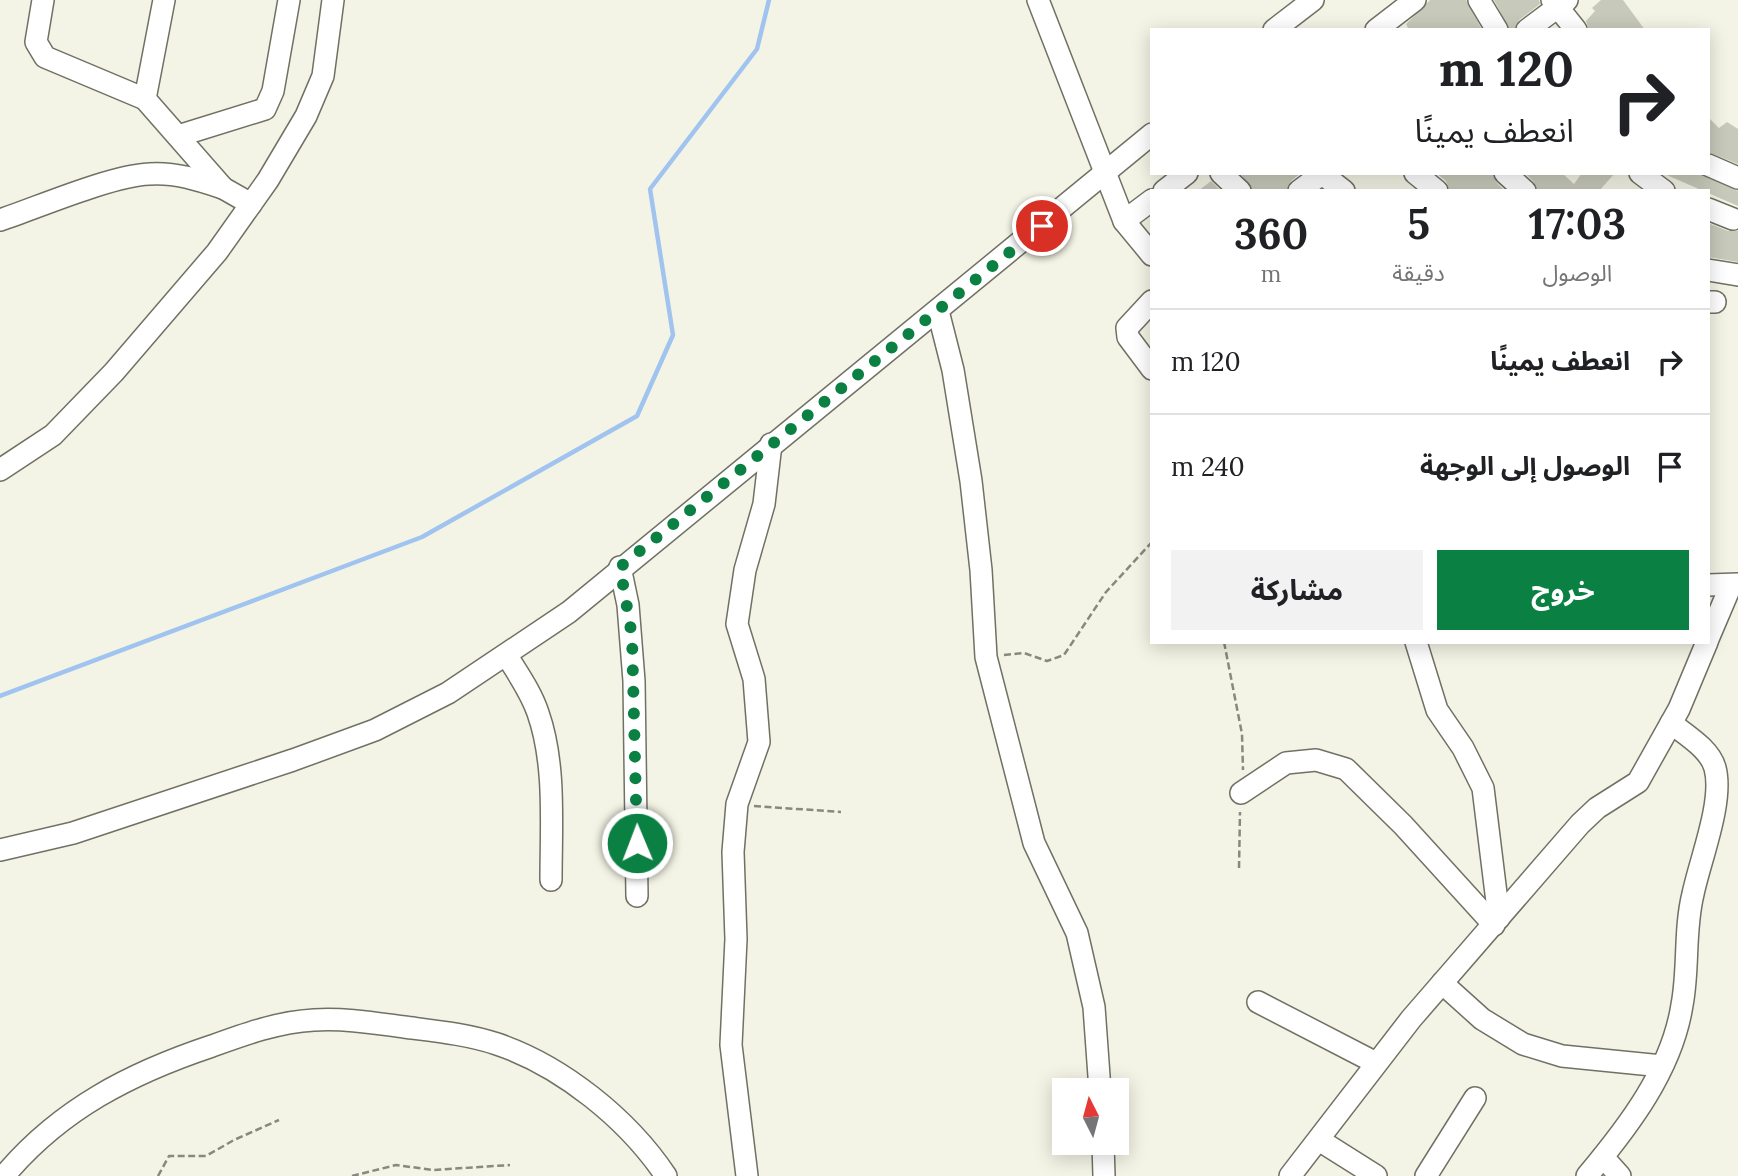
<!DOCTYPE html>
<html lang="ar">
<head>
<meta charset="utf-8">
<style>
  :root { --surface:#fff; --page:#f2f2f2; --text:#202124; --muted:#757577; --line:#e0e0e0; --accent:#0b8043 }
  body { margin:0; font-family:Lora,"Noto Sans Arabic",serif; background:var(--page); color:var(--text); direction:rtl; height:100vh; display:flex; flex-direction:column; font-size:26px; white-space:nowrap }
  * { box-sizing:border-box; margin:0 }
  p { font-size:23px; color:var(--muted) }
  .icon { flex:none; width:38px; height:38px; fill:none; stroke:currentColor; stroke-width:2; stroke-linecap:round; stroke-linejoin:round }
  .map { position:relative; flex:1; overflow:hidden; direction:ltr }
  .drawer { position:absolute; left:1150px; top:189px; width:560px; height:455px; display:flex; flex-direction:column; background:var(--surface); border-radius:0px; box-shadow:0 4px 18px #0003; direction:rtl }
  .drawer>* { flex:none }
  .guide { position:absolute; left:1150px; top:28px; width:560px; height:147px; border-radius:0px; box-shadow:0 4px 18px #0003; direction:rtl; background:#fff; color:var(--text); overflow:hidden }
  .needle { width:46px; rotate:354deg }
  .tools { position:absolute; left:1052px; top:1078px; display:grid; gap:14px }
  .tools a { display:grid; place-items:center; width:77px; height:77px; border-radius:0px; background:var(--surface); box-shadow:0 4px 18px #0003; font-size:35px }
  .pin { position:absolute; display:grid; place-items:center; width:60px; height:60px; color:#fff; margin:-30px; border:4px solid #fff; border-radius:50%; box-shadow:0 2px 7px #0007 }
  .me { position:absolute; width:77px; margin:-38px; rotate:359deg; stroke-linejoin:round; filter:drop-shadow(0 0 5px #0008) }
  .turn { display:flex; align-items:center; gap:24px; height:147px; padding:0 21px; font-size:32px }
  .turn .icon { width:91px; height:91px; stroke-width:2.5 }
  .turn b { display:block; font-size:49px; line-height:60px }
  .eta { display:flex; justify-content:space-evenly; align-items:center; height:119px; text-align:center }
  .eta b { font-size:42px; font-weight:700; line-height:49px }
  .primary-button { display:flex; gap:14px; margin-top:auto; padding:14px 21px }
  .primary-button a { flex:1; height:80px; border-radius:0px; background:var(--accent); color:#fff; font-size:28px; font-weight:700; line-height:80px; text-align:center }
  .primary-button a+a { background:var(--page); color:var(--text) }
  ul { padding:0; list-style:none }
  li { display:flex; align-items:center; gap:21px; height:105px; padding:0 21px; border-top:2px solid var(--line) }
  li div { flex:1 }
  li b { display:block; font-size:26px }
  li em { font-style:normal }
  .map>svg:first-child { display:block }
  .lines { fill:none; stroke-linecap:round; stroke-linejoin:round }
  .stream { stroke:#a0c4ef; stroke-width:4.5 }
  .building { fill:#c7c9ba }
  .minor-casing { stroke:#707163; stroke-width:24 }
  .path { stroke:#87887e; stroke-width:2.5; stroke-dasharray:7 3.5; stroke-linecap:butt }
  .minor { stroke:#fff; stroke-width:21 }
  .route { stroke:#0b8043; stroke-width:12; stroke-dasharray:0 21.6 }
</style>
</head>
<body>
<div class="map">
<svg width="1738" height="1176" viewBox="0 0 1738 1176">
  <rect width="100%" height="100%" fill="#f3f4e5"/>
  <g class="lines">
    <path class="stream" d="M0 696 422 537 637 416 673 335 650 189 757 49 769 0"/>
  </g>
  <g class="building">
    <path d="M1430 0H1466L1482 30H1409L1406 24Z"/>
    <path d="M1494 0H1539L1540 4 1519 20 1514 30H1510Z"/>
    <path d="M1601 0H1623L1645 30H1589L1586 21 1595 11 1592 8Z"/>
    <path d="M1708 117 1719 128 1727 122 1738 129V164L1708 152Z"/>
    <path d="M1240 173H1301L1291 181 1286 191H1253Z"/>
    <path d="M1436 173H1492L1496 182 1505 191H1450L1446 181Z"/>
    <path d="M1525 173H1562L1574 184 1582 173H1615L1599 191H1538L1534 182Z"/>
    <path d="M1662 173H1698L1738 191V206Z"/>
    <path d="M1211 181 1221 191H1198Z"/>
    <path d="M1708 223 1728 231H1738V262L1708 257Z"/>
  </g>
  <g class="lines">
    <defs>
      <g id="minor">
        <path d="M43 0 36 42 45 57 145 99 223 188 251 204"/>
        <path d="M1038 0 1124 221 1152 255"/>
        <path d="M1479 0 1497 30"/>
        <path d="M1552 0 1576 30"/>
        <path d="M1274 30 1313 0"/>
        <path d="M1376 30 1415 0"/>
        <path d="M1527 30 1567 0"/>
        <path d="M145 99 164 0"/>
        <path d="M178 136 265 109 273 91 289 0"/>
        <path d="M1708 165 1738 178"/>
        <path d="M1221 173 1240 191"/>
        <path d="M1321 173 1344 191"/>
        <path d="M1415 173 1437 191"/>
        <path d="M1505 173 1525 191"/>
        <path d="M1640 173 1664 191"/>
        <path d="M1164 191 1187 173"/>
        <path d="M1299 191 1323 173"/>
        <path d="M1708 209 1733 219"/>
        <path d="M0 220C39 207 110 176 149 174 175 172 199 180 223 188"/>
        <path d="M1124 221 1152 200"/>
        <path d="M1708 270 1738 275"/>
        <path d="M1152 301 1127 328 1128 337 1152 369"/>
        <path d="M1708 302H1715"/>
        <path d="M938 311 953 370 971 481 981 570 986 657 1034 843 1077 933 1094 1007 1100 1090"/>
        <path d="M0 470 53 435 114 372 217 252 268 180 306 116 323 76 333 0"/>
        <path d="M620 567 628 605 634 681 637 896"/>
        <path d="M1708 585 1738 584"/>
        <path d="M1708 639 1731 585"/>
        <path d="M1416 642 1437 710 1463 748 1483 788 1499 918"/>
        <path d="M507 656C518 674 531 692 538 713 556 764 551 826 551 880"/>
        <path d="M1241 793 1286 763 1316 760 1346 769 1403 825 1494 925"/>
        <path d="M0 850 73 833 293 760 375 730 448 693 569 612 1152 134"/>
        <path d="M1442 983 1482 1019 1523 1044 1562 1056 1662 1066"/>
        <path d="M1258 1002 1376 1063"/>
        <path d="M1319 1140 1376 1176"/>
        <path d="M1103 1143 1104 1176"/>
        <path d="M1603 1157 1620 1176"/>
        <path d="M4 1176C60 1109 131 1073 212 1046 245 1034 278 1022 314 1020 344 1018 374 1023 404 1027 435 1031 467 1034 497 1044 562 1066 628 1119 666 1176"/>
        <path d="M747 1176 731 1045 736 939 733 852 737 804 759 742 754 679 737 624 745 570 764 504 771 444"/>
        <path d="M1290 1176 1411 1019 1580 824 1597 808 1638 782 1679 709 1707 642"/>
        <path d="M1426 1176 1475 1098"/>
        <path d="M1587 1176C1628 1127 1672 1070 1682 1005 1689 969 1684 930 1693 894 1700 860 1724 801 1715 768 1710 749 1686 735 1671 723"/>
      </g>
    </defs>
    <use href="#minor" class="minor-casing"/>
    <g class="path">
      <path d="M1224 642 1242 734 1243 770"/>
      <path d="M1004 655 1024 653 1047 661 1064 655 1106 592 1152 542"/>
      <path d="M754 806 841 812"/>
      <path d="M1239 868 1240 812"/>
      <path d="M158 1176 169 1156H206L234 1140 279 1120"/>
      <path d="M352 1176 396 1165 433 1170 510 1165"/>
    </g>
    <use href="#minor" class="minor"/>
  </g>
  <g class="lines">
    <path class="route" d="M637 843 632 636 620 567 1042 226"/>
  </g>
</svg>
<div class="tools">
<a><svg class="needle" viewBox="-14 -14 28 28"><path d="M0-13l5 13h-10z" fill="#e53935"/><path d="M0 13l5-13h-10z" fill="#757577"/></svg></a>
</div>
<div class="pin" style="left:1042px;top:226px;background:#d93025"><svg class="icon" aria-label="arrive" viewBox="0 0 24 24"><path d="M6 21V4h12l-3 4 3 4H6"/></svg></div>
<svg class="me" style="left:637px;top:843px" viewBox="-20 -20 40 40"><circle r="17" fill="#0b8043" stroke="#fff" stroke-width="3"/><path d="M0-11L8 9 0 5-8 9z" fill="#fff"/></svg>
<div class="guide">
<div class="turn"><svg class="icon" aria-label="right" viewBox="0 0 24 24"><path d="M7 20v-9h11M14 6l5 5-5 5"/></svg><div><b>120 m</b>انعطف يمينًا</div></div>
</div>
<section class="drawer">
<div class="eta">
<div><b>17:03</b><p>الوصول</p></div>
<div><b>5</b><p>دقيقة</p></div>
<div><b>360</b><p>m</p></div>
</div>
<ul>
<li><svg class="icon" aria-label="right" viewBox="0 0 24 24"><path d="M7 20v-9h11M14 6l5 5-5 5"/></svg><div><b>انعطف يمينًا</b></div><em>120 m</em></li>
<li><svg class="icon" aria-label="arrive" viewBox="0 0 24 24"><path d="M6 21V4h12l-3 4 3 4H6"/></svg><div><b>الوصول إلى الوجهة</b></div><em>240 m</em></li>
</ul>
<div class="primary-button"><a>خروج</a><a>مشاركة</a></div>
</section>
</div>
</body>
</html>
